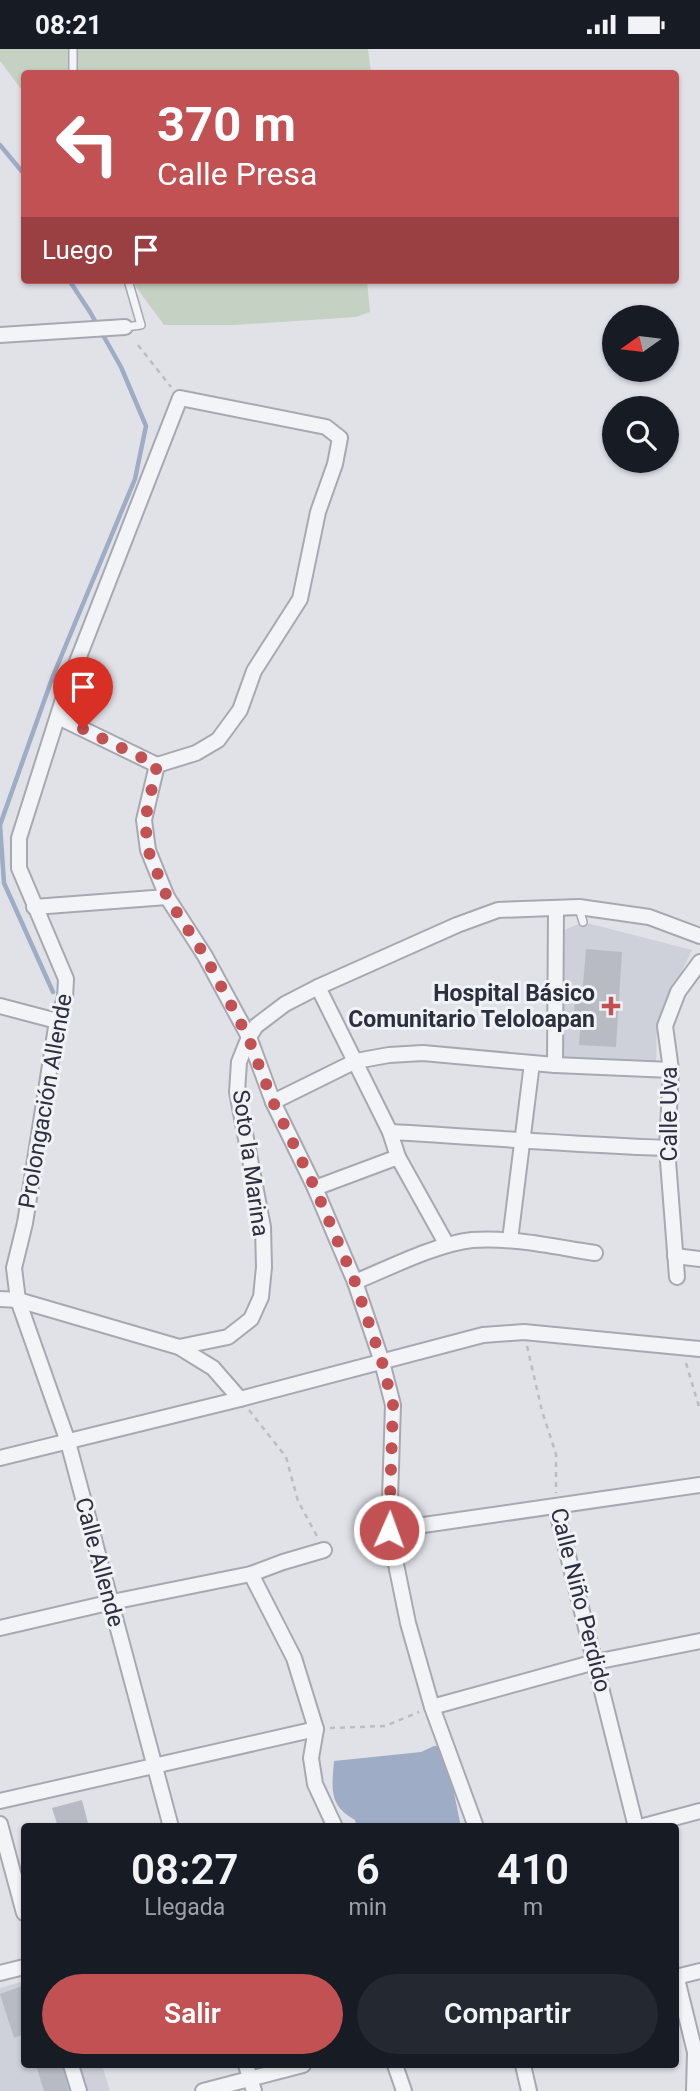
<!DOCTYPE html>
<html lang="es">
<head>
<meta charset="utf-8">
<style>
  :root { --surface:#171b24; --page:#242831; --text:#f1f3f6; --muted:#9ea1a6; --accent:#c15153 }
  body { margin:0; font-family:Roboto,sans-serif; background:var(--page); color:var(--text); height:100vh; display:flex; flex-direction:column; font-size:26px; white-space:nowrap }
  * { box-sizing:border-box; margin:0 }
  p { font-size:23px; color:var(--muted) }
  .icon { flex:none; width:38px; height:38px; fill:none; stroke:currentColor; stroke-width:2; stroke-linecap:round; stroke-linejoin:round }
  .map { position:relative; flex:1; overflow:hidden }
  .side { position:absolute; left:21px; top:1774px; width:658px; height:245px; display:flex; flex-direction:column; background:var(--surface); border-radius:7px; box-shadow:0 2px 5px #0004 }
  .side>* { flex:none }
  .banner { position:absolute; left:21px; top:21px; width:658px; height:214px; border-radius:7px; box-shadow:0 2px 5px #0004; background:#c15153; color:#fff; overflow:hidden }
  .needle { width:46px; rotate:256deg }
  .fabs { position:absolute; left:602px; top:256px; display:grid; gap:14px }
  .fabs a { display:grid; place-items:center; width:77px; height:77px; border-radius:50%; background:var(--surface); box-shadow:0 2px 5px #0004; font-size:35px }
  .pin { position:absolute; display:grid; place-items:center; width:60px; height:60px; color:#fff; margin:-72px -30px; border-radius:50% 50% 50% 0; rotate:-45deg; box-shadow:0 0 7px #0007 }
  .pin .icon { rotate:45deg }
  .me { position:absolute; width:77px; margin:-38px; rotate:2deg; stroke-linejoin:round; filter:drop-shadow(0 0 5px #0008) }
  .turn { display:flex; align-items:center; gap:24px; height:147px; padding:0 21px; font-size:32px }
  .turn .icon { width:91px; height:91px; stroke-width:2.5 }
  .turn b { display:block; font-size:49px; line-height:60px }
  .then { display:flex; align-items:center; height:66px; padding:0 21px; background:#0003; gap:14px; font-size:26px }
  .eta { display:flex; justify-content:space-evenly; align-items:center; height:119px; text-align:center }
  .eta b { font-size:42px; font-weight:600; line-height:49px }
  .action { display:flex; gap:14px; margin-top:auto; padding:14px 21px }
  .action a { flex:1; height:80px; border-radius:42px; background:var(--accent); color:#fff; font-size:28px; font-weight:600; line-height:80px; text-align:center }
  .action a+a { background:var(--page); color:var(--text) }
  .status { display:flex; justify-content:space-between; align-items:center; height:49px; padding:0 35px; background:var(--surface); direction:ltr }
  .status svg { height:19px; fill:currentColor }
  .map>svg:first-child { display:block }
  .built { fill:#cfd1da }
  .green { fill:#c4d1c3 }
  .water { fill:#9facc5 }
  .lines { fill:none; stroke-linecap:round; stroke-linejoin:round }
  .stream { stroke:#9facc5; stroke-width:4.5 }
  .building { fill:#b8bbc4 }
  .lane-casing { stroke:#a7a9b2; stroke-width:10 }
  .street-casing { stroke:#a7a9b2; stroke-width:18 }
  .path { stroke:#bbbdc3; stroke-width:2.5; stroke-dasharray:5 5; stroke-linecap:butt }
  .lane { stroke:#f3f4f7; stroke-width:7 }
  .street { stroke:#f3f4f7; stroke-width:14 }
  .route { stroke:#c15153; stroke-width:12; stroke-dasharray:0 21.6 }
  .poi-dot { fill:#c15153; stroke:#f0f2f6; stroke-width:2.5 }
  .labels { text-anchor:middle; stroke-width:6; stroke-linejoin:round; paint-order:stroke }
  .poi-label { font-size:23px; font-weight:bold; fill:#2b2f3e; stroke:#f0f2f6; text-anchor:end }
  .street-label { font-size:23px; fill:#2b2f3e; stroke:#f0f2f6 }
</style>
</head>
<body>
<div class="status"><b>08:21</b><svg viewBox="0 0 49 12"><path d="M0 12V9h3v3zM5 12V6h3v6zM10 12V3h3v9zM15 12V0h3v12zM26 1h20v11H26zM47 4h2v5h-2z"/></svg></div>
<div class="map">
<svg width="700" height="2042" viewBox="0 0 700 2042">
  <rect width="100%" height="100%" fill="#e1e2e8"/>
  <g class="built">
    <path d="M583 873 692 901 657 974 656 1019 555 1009 560 883Z"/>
    <path d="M24 1932V2016H102L110 2042H0V1939Z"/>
  </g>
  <g class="green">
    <path d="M0 0H368L371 24H24V44L0 12Z"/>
    <path d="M131 231H369L367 232 370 263 356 268 235 276H164Z"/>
  </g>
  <path class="water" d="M434 1697H441L451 1729 461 1778H357L355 1771C328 1756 332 1739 334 1712L421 1703Z"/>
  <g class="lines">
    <g class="stream">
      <path d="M0 96 24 125"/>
      <path d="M53 943 4 834 0 776 53 627 135 430 146 377 121 318 90 263 69 231"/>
    </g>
  </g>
  <g class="building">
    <path d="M586 900 622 903 616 998 579 996 581 968 574 967 575 946 582 947Z"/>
    <path d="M82 1751 89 1778H58L52 1759Z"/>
    <path d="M22 1937 24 1945V1985L14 1989 0 1945Z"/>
    <path d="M36 2016H62L69 2042H44Z"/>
  </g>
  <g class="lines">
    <defs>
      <g id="lane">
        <path d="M73 0V24"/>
        <path d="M125 278 141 276 128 231"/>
        <path d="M579 859 583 873"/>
      </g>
      <g id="street">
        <path d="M0 286 125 278"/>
        <path d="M58 668 157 716"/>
        <path d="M34 858 167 848"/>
        <path d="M318 938 390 1083 398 1108 447 1196"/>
        <path d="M0 957 57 972"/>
        <path d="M555 1016 556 860"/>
        <path d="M273 1053 356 1012 389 1006 423 1004 555 1016 671 1021"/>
        <path d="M390 1083C483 1088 575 1096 667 1099"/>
        <path d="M315 1139 398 1108"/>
        <path d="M510 1191 532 1014"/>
        <path d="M675 1207 700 1210"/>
        <path d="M677 1228 667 1099 671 1021 665 977 678 943 700 913"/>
        <path d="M355 1233C389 1219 436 1195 472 1191 513 1188 555 1198 595 1204"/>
        <path d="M0 1250 18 1251 179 1298 213 1319 240 1350"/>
        <path d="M179 1298 228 1288 251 1270 261 1248 264 1218 263 1178 237 1043 239 1013 249 988 256 977 285 955 318 938 457 876 498 861 579 858 649 868 700 887"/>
        <path d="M0 1409 240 1350 483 1286 524 1283 700 1300"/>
        <path d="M556 1459 636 1778"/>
        <path d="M389 1481 700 1436"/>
        <path d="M251 1525 294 1609 316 1680 311 1709 315 1735 335 1778"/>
        <path d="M0 1579 112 1553 251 1525 283 1513 324 1501"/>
        <path d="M432 1658 595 1613 700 1592"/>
        <path d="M0 1752 316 1680"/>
        <path d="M0 1775 24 1864"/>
        <path d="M171 1778 68 1393 18 1251 14 1219 25 1174 57 972 65 949 66 930 19 819V789L66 641 180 349 326 378 340 389 335 415 318 463 300 550 254 622 240 661 218 691 196 704 157 716 144 771 148 801 167 848 205 907 249 988 273 1053 315 1139 355 1233 382 1313 393 1356 389 1481 408 1574 432 1658 476 1778"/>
        <path d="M640 1778 700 1762"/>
        <path d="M0 1924 24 1918"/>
        <path d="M676 1926 695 2003 694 2042"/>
        <path d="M676 1928 700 1922"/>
        <path d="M71 2016 79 2042"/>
        <path d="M246 2016 254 2042"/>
        <path d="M395 2016 404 2042"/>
        <path d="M523 2016 529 2042"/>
        <path d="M203 2042 303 2016"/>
      </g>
    </defs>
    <use href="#lane" class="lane-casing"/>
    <use href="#street" class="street-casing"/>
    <g class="path">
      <path d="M138 296 171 338"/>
      <path d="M527 1297 542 1362 556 1405V1444"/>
      <path d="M686 1314 700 1361"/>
      <path d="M249 1361 286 1408 298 1452 318 1489"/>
      <path d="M330 1679 385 1677 419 1663"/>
    </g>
    <use href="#lane" class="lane"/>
    <use href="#street" class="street"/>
  </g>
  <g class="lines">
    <path class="route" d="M83 680 157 716 145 771 148 801 167 848 205 907 248 988 273 1053 315 1139 355 1233 382 1313 393 1356 389 1481"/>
  </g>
  <path class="poi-dot" d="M607.5 946.5h7v7h7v7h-7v7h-7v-7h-7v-7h7z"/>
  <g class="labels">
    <g class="poi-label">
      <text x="595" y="952">Hospital Básico<tspan x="595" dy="26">Comunitario Teloloapan</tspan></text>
    </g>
    <g class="street-label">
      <text transform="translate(45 1052) rotate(-80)" y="8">Prolongación Allende</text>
      <text transform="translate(669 1065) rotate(-90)" y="8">Calle Uva</text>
      <text transform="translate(251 1114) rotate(82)" y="8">Soto la Marina</text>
      <text transform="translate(100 1513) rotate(75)" y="8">Calle Allende</text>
      <text transform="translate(581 1551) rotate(76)" y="8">Calle Niño Perdido</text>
    </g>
  </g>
</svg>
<div class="fabs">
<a><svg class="needle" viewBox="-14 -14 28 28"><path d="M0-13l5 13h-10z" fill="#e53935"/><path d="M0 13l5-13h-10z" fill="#9ea1a6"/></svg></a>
<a><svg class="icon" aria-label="search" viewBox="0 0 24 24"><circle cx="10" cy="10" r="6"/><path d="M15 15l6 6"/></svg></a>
</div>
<div class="pin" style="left:83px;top:680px;background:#d93025"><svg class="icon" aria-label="arrive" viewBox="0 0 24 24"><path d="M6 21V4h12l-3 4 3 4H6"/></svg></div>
<svg class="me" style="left:389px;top:1481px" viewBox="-20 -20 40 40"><circle r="17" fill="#c15153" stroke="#fff" stroke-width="3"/><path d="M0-11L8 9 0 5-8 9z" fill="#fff"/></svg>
<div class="banner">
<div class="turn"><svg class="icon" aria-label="left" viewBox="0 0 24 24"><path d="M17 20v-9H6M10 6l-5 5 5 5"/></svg><div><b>370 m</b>Calle Presa</div></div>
<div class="then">Luego<svg class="icon" aria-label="arrive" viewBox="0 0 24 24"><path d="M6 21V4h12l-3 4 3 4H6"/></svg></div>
</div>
<section class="side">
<div class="eta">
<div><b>08:27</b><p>Llegada</p></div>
<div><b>6</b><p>min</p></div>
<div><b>410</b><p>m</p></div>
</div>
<div class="action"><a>Salir</a><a>Compartir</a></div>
</section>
</div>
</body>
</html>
